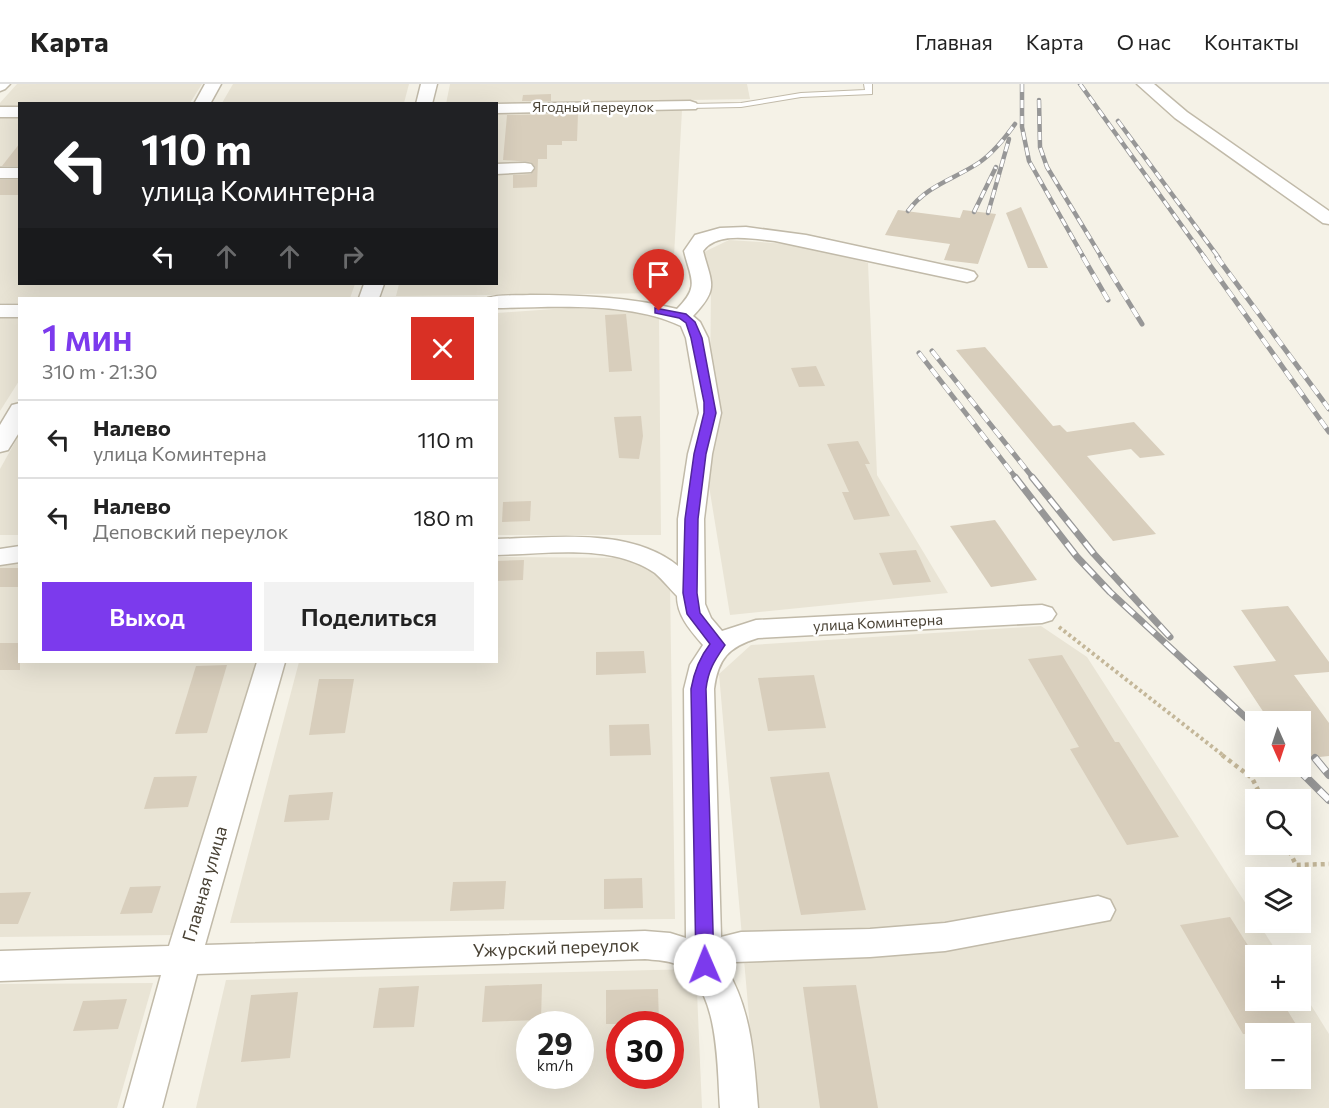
<!DOCTYPE html>
<html lang="ru">
<head>
<meta charset="utf-8">
<style>
  :root { --surface:#fff; --page:#f2f2f2; --text:#222; --muted:#767676; --line:#e0e0e0; --accent:#7c3aed }
  body { margin:0; font-family:Commissioner,sans-serif; background:var(--page); color:var(--text); height:100vh; display:flex; flex-direction:column; font-size:22px; white-space:nowrap }
  * { box-sizing:border-box; margin:0 }
  p { font-size:20px; color:var(--muted) }
  .icon { flex:none; width:33px; height:33px; fill:none; stroke:currentColor; stroke-width:2; stroke-linecap:round; stroke-linejoin:round }
  .map { position:relative; flex:1; overflow:hidden }
  .details { position:absolute; left:18px; top:213px; width:480px; height:366px; display:flex; flex-direction:column; background:var(--surface); border-radius:0px; box-shadow:0 6px 24px #0002 }
  .details>* { flex:none }
  .top-card { position:absolute; left:18px; top:18px; width:480px; height:183px; border-radius:0px; box-shadow:0 6px 24px #0002; background:#202124; color:#fff; overflow:hidden }
  .needle { width:39px; rotate:177deg }
  .fabs { position:absolute; left:1245px; top:627px; display:grid; gap:12px }
  .fabs a { display:grid; place-items:center; width:66px; height:66px; border-radius:0px; background:var(--surface); box-shadow:0 6px 24px #0002; font-size:30px }
  .speed { position:absolute; left:516px; top:927px; display:flex; gap:12px; font-size:30px; font-weight:700; text-align:center }
  .speed>* { display:grid; place-content:center; width:78px; height:78px; border-radius:50%; background:var(--surface); box-shadow:0 6px 24px #0002; line-height:1 }
  .speed small { font-size:15px; font-weight:400 }
  .speed .limit { border:9px solid #d22; background:#fff; color:#111 }
  .pin { position:absolute; display:grid; place-items:center; width:51px; height:51px; color:#fff; margin:-62px -26px; border-radius:50% 50% 50% 0; rotate:-45deg; box-shadow:0 0 6px #0007 }
  .pin .icon { rotate:45deg }
  .me { position:absolute; width:66px; margin:-33px; rotate:359deg; stroke-linejoin:round; filter:drop-shadow(0 0 4px #0008) }
  .turn { display:flex; align-items:center; gap:21px; height:126px; padding:0 24px; font-size:27px }
  .turn .icon { width:78px; height:78px; stroke-width:2.5 }
  .turn b { display:block; font-size:42px; line-height:51px }
  .lanes { display:flex; align-items:center; height:57px; padding:0 24px; background:#0003; justify-content:center; gap:30px; direction:ltr }
  .lanes .off { opacity:.35 }
  .round { display:grid; place-items:center; flex:none; width:63px; height:63px; border-radius:0px; background:var(--page) }
  .overview { display:flex; align-items:center; justify-content:space-between; height:102px; padding:0 24px }
  h1 { font-size:36px; font-weight:600; line-height:45px; color:var(--accent) }
  .cta { display:flex; gap:12px; margin-top:auto; padding:12px 24px }
  .cta a { flex:1; height:69px; border-radius:0px; background:var(--accent); color:#fff; font-size:24px; font-weight:600; line-height:69px; text-align:center }
  .cta a+a { background:var(--page); color:var(--text) }
  ul { padding:0; list-style:none }
  li { display:flex; align-items:center; gap:18px; height:78px; padding:0 24px; border-top:2px solid var(--line) }
  li div { flex:1 }
  li b { display:block; font-size:22px }
  li em { font-style:normal }
  header { display:flex; align-items:center; gap:36px; box-sizing:border-box; height:84px; padding:0 30px; background:var(--surface); border-bottom:2px solid var(--line) }
  header strong { font-size:28px }
  nav { display:flex; gap:33px; margin-inline-start:auto; font-size:21px }
  .map>svg:first-child { display:block }
  .residential { fill:#e9e4d5; fill-rule:evenodd }
  .building { fill:#d8cebc }
  .lines { fill:none; stroke-linecap:round; stroke-linejoin:round }
  .lane-casing { stroke:#c1baa9; stroke-width:2 }
  .street-casing { stroke:#c1baa9; stroke-width:3 }
  .path-far1 { stroke:#c4b799; stroke-width:4; stroke-dasharray:3 3; stroke-linecap:butt }
  .path { stroke:#c4b799; stroke-width:4.5; stroke-dasharray:4 4; stroke-linecap:butt }
  .lane { fill:#fff; fill-rule:evenodd }
  .street { fill:#fff; fill-rule:evenodd }
  .rail-far3-casing { stroke:#979797; stroke-width:4.5 }
  .rail-far2-casing { stroke:#979797; stroke-width:5 }
  .rail-far1-casing { stroke:#979797; stroke-width:7 }
  .rail-casing { stroke:#979797; stroke-width:8 }
  .rail-far3 { stroke:#fff; stroke-width:3; stroke-dasharray:8; stroke-linecap:butt }
  .rail-far2 { stroke:#fff; stroke-width:4; stroke-dasharray:10; stroke-linecap:butt }
  .rail-far1 { stroke:#fff; stroke-width:4.5; stroke-dasharray:14; stroke-linecap:butt }
  .rail { stroke:#fff; stroke-width:6; stroke-dasharray:17; stroke-linecap:butt }
  .route { fill:#7c3aed; stroke:#51269a; stroke-width:1.5 }
  .labels { text-anchor:middle; stroke-width:5; stroke-linejoin:round; paint-order:stroke }
  .far-street-label { font-size:14px; fill:#494235; stroke:#fff }
  .street-label { font-size:15px; fill:#494235; stroke:#fff }
  .near-street-label { font-size:18px; fill:#494235; stroke:#fff }
</style>
</head>
<body>
<header>
<strong>Карта</strong>
<nav><a>Главная</a><a>Карта</a><a>О нас</a><a>Контакты</a></nav>
</header>
<div class="map">
<svg width="1329" height="1024" viewBox="0 0 1329 1024">
  <rect width="100%" height="100%" fill="#f5f2e7"/>
  <g class="residential">
    <path d="M17 0H202L190 19 20 20 19 24H0V19Z"/>
    <path d="M233 0H409L404 19H222Z"/>
    <path d="M450 0H747L750 15 446 20Z"/>
    <path d="M682 26 672 209 396 212 399 200H496L497 27Z"/>
    <rect x="0" y="33" width="19" height="51"/>
    <path d="M0 94H19L20 200H355L350 214H20L19 219H0Z"/>
    <path d="M729 156 805 161 868 179 877 391 948 509 730 531 709 402 711 203 702 169Z"/>
    <path d="M568 224 632 227 659 235 661 451H497V229Z"/>
    <path d="M0 232H20L19 297 0 327Z"/>
    <path d="M19 351V451H0V385Z"/>
    <path d="M497 473 634 474 670 500 675 835 230 839 299 578H496Z"/>
    <path d="M0 478H19L20 578H256L174 851 0 853Z"/>
    <path d="M1041 542 1087 573 1279 871 1256 872V916H1300L1301 905 1329 950V1024H757L719 590 751 561ZM1256 950H1300V994H1256Z"/>
    <path d="M696 885 702 1024H196L226 896ZM530 940H580V992H530ZM620 940H670V992H620Z"/>
    <path d="M153 899 117 1024H0V900Z"/>
  </g>
  <g class="building">
    <path d="M551 10V17H522L523 11Z"/>
    <path d="M578 30 577 57H562V61H547V75H538L537 103 513 104V91L531 90 536 84 531 78 503 76 507 31Z"/>
    <path d="M20 59V82H2Z"/>
    <rect x="0" y="96" width="20" height="15"/>
    <path d="M1021 123 1048 184H1028L1006 129Z"/>
    <path d="M898 126 960 134 963 126 996 130 978 180 944 176 950 160 885 151Z"/>
    <path d="M626 230 632 287 609 288 605 231Z"/>
    <path d="M985 263 1053 342 1060 341 1067 348 1134 338 1165 371 1140 374 1131 365 1087 372 1156 450 1113 457 956 266Z"/>
    <path d="M816 282 825 302 799 303 791 284Z"/>
    <path d="M641 332 643 352 639 375 619 374 614 333Z"/>
    <path d="M858 357 870 380H865L890 432 854 436 842 408H849L827 360Z"/>
    <path d="M531 417 530 437 502 438 503 418Z"/>
    <path d="M995 436 1037 496 991 503 950 442Z"/>
    <path d="M916 466 931 498 893 501 879 469Z"/>
    <path d="M524 476 523 496 496 497V477Z"/>
    <rect x="0" y="484" width="20" height="19"/>
    <path d="M1288 522 1329 578V588L1294 591 1329 639V672L1300 675V638H1270L1233 582 1276 577 1241 526Z"/>
    <rect x="0" y="559" width="20" height="27"/>
    <path d="M644 567 646 589 596 591V568Z"/>
    <path d="M1062 571 1115 658H1119L1179 753 1127 761 1070 665 1079 663 1028 575Z"/>
    <path d="M227 581 207 649 175 650 196 582Z"/>
    <path d="M814 591 826 644 768 647 758 594Z"/>
    <path d="M319 595H354L345 649 309 651Z"/>
    <path d="M649 640 651 671 610 672 609 641Z"/>
    <path d="M829 688 866 826 801 831 770 693Z"/>
    <path d="M197 692 188 723 144 725 154 693Z"/>
    <path d="M333 708 329 736 284 738 289 711Z"/>
    <path d="M642 794 643 824 604 825V795Z"/>
    <path d="M506 797 504 825 450 827 453 798Z"/>
    <path d="M161 802 152 829 120 830 130 803Z"/>
    <path d="M31 808 18 840H0V809Z"/>
    <path d="M1230 833 1256 874V916H1281L1302 950H1243L1180 841Z"/>
    <path d="M542 900 541 936 482 938 485 902Z"/>
    <path d="M856 901 878 1024H820L803 903Z"/>
    <path d="M419 902 414 943 373 944 379 904Z"/>
    <path d="M658 905 659 940H606V906Z"/>
    <path d="M298 908 290 974 241 978 251 911Z"/>
    <path d="M127 915 118 945 73 947 83 917Z"/>
  </g>
  <g class="lines">
    <defs>
      <path id="lane" d="M864 0H872V10L801 13 741 23 690 24 686 22 690 20 741 19 801 9 865 6Z"/>
      <g id="street">
        <path d="M0 0H10L5 5 0 7Z"/>
        <path d="M205 0H221L210 20H194Z"/>
        <path d="M421 0H437L432 20H416Z"/>
        <path d="M1137 0H1154L1187 28 1329 127V140L1323 139 1175 34Z"/>
        <path d="M690 17 696 19 698 22 696 25 496 29 495 20Z"/>
        <rect x="0" y="23" width="20" height="10"/>
        <path d="M525 79 531 80 534 84 531 88 496 90V80Z"/>
        <rect x="0" y="84" width="20" height="10"/>
        <path d="M746 143 806 151 967 186 974 188 977 192 974 196 967 198 775 157C753 155 717 147 703 167 712 201 719 204 693 232L700 238 708 254 721 329 712 370 704 435 705 520 711 534 722 547 756 536 1042 521 1052 524 1056 530 1052 536 1042 539 758 554C728 563 718 575 714 605L721 853 741 848 870 845 945 839 1098 812 1110 816 1115 826 1110 836 945 867 870 873 734 878 726 884C752 927 754 975 758 1024H720C717 982 720 897 673 879 664 876 654 876 645 875L197 890 162 1024H124L161 891 0 897V867L169 862 257 578H285L205 861 645 847 670 849 686 854 684 605 690 581 703 561C691 547 677 532 677 512 670 505 663 496 655 489 611 459 547 470 496 471V455C554 454 630 443 678 482V435L688 370 699 329 686 254 681 242C630 217 552 223 496 224V214H488C500 210 516 212 530 211 579 211 629 213 677 225 700 202 691 196 684 167L695 151 720 144Z"/>
        <path d="M364 200H384L379 214H359Z"/>
        <rect x="0" y="221" width="20" height="12"/>
        <path d="M20 319V347L8 366 0 368V341L12 321Z"/>
        <path d="M20 462V478L0 481V465Z"/>
      </g>
    </defs>
    <use href="#lane" class="lane-casing"/>
    <use href="#street" class="street-casing"/>
    <path class="path-far1" d="M1059 543 1224 672"/>
    <g class="path">
      <path d="M1222 671 1252 694 1263 716"/>
      <path d="M1286 760 1296 781 1329 780"/>
    </g>
    <use href="#lane" class="lane"/>
    <use href="#street" class="street"/>
    <defs>
      <g id="rail-far3">
        <path d="M1022 0V43L1029 77 1084 174"/>
        <path d="M1080 0 1205 174"/>
        <path d="M1039 16 1040 63 1047 83 1102 174"/>
        <path d="M1118 37 1219 174"/>
        <path d="M908 127C927 101 955 95 980 78 994 68 1005 54 1015 40"/>
        <path d="M974 128 996 83"/>
        <path d="M988 129 1009 55"/>
      </g>
      <g id="rail-far2">
        <path d="M1083 173 1108 216"/>
        <path d="M1101 173 1142 240"/>
        <path d="M1204 173 1329 348"/>
        <path d="M1217 173 1329 325"/>
        <path d="M932 267 1033 394"/>
        <path d="M919 269 1016 394"/>
      </g>
      <g id="rail-far1">
        <path d="M1015 393 1077 473 1110 508 1256 643"/>
        <path d="M1032 393 1094 470 1170 553"/>
      </g>
      <g id="rail">
        <path d="M1315 674 1329 691"/>
        <path d="M1295 682 1329 716"/>
      </g>
    </defs>
    <use href="#rail-far3" class="rail-far3-casing"/>
    <use href="#rail-far2" class="rail-far2-casing"/>
    <use href="#rail-far1" class="rail-far1-casing"/>
    <use href="#rail" class="rail-casing"/>
    <use href="#rail-far3" class="rail-far3"/>
    <use href="#rail-far2" class="rail-far2"/>
    <use href="#rail-far1" class="rail-far1"/>
    <use href="#rail" class="rail"/>
  </g>
  <path class="route" d="M655 224 686 230 695 238 702 254 716 329 706 370 698 435 697 509 700 529 725 561C715 576 708 586 706 605L714 881 711 886 705 889 698 886 696 881 691 605C694 588 699 574 710 560L687 530 683 509 685 435 694 370 704 329V318L691 254 686 239 679 234 655 229Z"/>
  <g class="labels">
    <g class="far-street-label">
      <text x="593" y="28">Ягодный переулок</text>
    </g>
    <g class="street-label">
      <text transform="translate(878 539) rotate(-3)" y="5">улица Коминтерна</text>
    </g>
    <g class="near-street-label">
      <text transform="translate(205 800) rotate(-74)" y="6">Главная улица</text>
      <text transform="translate(556 864) rotate(-2)" y="6">Ужурский переулок</text>
    </g>
  </g>
</svg>
<div class="fabs">
<a><svg class="needle" viewBox="-14 -14 28 28"><path d="M0-13l5 13h-10z" fill="#e53935"/><path d="M0 13l5-13h-10z" fill="#767676"/></svg></a>
<a><svg class="icon" aria-label="search" viewBox="0 0 24 24"><circle cx="10" cy="10" r="6"/><path d="M15 15l6 6"/></svg></a>
<a><svg class="icon" aria-label="layers" viewBox="0 0 24 24"><path d="M12 4l9 5-9 5-9-5zM3 14l9 5 9-5"/></svg></a>
<a>+</a>
<a>−</a>
</div>
<div class="speed"><div>29<small>km/h</small></div><div class="limit">30</div></div>
<div class="pin" style="left:659px;top:227px;background:#d93025"><svg class="icon" aria-label="arrive" viewBox="0 0 24 24"><path d="M6 21V4h12l-3 4 3 4H6"/></svg></div>
<svg class="me" style="left:705px;top:881px" viewBox="-20 -20 40 40"><circle r="19" fill="#fff"/><path d="M0-13L10 11 0 6-10 11z" fill="#7c3aed"/></svg>
<div class="top-card">
<div class="turn"><svg class="icon" aria-label="left" viewBox="0 0 24 24"><path d="M17 20v-9H6M10 6l-5 5 5 5"/></svg><div><b>110 m</b>улица Коминтерна</div></div>
<div class="lanes"><svg class="icon" aria-label="left" viewBox="0 0 24 24"><path d="M17 20v-9H6M10 6l-5 5 5 5"/></svg><svg class="icon off" aria-label="ahead" viewBox="0 0 24 24"><path d="M12 20V5M6 11l6-6 6 6"/></svg><svg class="icon off" aria-label="ahead" viewBox="0 0 24 24"><path d="M12 20V5M6 11l6-6 6 6"/></svg><svg class="icon off" aria-label="right" viewBox="0 0 24 24"><path d="M7 20v-9h11M14 6l5 5-5 5"/></svg></div>
</div>
<section class="details">
<div class="overview"><div><h1>1 мин</h1><p>310 m · 21:30</p></div><a class="round" style="background:#d93025;color:#fff"><svg class="icon" aria-label="close" viewBox="0 0 24 24"><path d="M6 6l12 12M18 6L6 18"/></svg></a></div>
<ul>
<li><svg class="icon" aria-label="left" viewBox="0 0 24 24"><path d="M17 20v-9H6M10 6l-5 5 5 5"/></svg><div><b>Налево</b><p>улица Коминтерна</p></div><em>110 m</em></li>
<li><svg class="icon" aria-label="left" viewBox="0 0 24 24"><path d="M17 20v-9H6M10 6l-5 5 5 5"/></svg><div><b>Налево</b><p>Деповский переулок</p></div><em>180 m</em></li>
</ul>
<div class="cta"><a>Выход</a><a>Поделиться</a></div>
</section>
</div>
</body>
</html>
